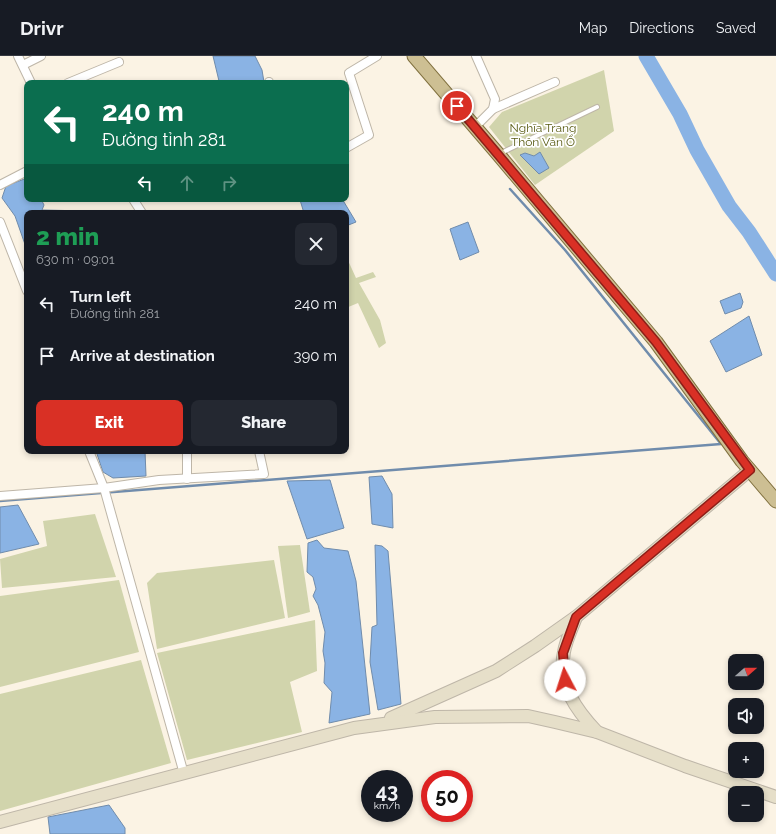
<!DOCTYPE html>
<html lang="en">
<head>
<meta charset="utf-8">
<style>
  :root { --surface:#171b24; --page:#242831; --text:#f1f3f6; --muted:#9ea1a6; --line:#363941; --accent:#d93025 }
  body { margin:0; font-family:Raleway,sans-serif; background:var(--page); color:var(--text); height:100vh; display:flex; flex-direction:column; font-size:15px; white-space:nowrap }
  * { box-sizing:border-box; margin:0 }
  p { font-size:13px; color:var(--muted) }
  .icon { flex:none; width:22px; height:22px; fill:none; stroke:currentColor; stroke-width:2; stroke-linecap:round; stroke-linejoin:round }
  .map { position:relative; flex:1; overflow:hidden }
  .side { position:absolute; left:24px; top:154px; width:325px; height:244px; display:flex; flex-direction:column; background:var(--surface); border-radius:8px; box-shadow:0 2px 6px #0003 }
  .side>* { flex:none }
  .guide { position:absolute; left:24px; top:24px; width:325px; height:122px; border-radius:8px; box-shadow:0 2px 6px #0003; background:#0b6e4f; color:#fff; overflow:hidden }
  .needle { width:26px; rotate:70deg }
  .buttons { position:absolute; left:728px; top:598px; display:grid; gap:8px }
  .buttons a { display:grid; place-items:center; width:36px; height:36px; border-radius:8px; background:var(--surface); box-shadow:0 2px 6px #0003; font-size:20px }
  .speed { position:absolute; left:361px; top:714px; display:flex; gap:8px; font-size:20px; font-weight:700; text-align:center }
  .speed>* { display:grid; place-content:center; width:52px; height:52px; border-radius:50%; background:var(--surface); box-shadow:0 2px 6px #0003; line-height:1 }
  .speed small { font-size:10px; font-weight:400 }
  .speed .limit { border:6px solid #d22; background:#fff; color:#111 }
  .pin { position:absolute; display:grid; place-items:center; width:34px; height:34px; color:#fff; margin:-17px; border:2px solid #fff; border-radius:50%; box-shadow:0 1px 4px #0007 }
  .me { position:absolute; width:44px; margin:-22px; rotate:355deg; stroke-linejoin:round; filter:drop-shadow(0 0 3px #0008) }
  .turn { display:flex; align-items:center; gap:14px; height:84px; padding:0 12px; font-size:18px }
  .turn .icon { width:52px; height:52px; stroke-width:2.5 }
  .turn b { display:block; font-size:28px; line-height:34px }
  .lanes { display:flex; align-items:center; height:38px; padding:0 12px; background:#0003; justify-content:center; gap:20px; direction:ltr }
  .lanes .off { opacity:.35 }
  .round { display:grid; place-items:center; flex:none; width:42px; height:42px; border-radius:8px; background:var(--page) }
  .head { display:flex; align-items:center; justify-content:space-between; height:68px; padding:0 12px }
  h1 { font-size:24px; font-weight:800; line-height:30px; color:#1e9e55 }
  .action { display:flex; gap:8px; margin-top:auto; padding:8px 12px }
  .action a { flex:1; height:46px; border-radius:8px; background:var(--accent); color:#fff; font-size:16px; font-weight:800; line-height:46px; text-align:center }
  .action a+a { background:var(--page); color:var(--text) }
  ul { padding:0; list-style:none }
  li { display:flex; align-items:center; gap:12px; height:52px; padding:0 12px }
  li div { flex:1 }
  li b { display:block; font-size:15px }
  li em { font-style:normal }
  header { display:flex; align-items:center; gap:24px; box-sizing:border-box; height:56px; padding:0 20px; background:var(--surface); border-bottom:1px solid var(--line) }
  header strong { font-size:19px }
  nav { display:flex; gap:22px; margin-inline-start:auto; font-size:14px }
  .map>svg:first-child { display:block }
  .green { fill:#d1d4ac }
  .water { fill:#8ab3e4; stroke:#708cac }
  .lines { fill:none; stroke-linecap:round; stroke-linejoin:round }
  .stream { stroke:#708cac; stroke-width:2.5 }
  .river { stroke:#8ab3e4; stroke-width:15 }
  .service-casing { stroke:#beb6a8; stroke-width:6 }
  .minor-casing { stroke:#beb6a8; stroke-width:10 }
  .secondary-casing { stroke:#beb6a8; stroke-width:14 }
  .primary-casing { stroke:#81713f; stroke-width:15 }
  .service { stroke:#fff; stroke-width:4 }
  .minor { stroke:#fff; stroke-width:8 }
  .secondary { stroke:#e6dfc9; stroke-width:12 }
  .primary { stroke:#cdbf93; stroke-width:13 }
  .route-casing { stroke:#8d1f18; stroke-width:10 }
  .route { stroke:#d93025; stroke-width:7 }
  .labels { text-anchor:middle; stroke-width:3.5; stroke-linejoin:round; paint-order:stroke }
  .park-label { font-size:12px; fill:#595b13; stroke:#fff }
</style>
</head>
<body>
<header>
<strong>Drivr</strong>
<nav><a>Map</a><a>Directions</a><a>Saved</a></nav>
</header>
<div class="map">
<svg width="776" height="778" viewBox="0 0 776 778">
  <rect width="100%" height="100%" fill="#fbf3e4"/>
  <g class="green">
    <path d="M604 14 614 75 535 129 489 71 502 56Z"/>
    <path d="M346 200 356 222 373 216 376 221 359 227 380 264 386 287 379 292 358 247 346 252Z"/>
    <path d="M95 458 116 521 2 532 0 503 47 490 43 465Z"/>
    <path d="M300 489 310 556 288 562 278 490Z"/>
    <path d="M274 504 285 562 157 593 147 527 157 517Z"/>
    <path d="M119 524 139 596 0 631V540Z"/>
    <path d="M315 564 317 615 290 626 302 676 187 704 157 597Z"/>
    <path d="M141 604 171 707 0 755V638Z"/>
  </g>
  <g class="water">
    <path d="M213 0H255L262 14 264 26 217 27 219 25Z"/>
    <path d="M540 96 549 112 539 118 520 99 525 97 534 100Z"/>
    <path d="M27 122V143H41L44 149 42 154 87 155 89 157H27V194L15 160 2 142 6 130Z"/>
    <path d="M302 143H340L344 146 356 166 346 170V157H304L300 144Z"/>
    <path d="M468 166 479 196 460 204 450 173Z"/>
    <path d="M740 237 743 246 741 252 725 258 720 245Z"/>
    <path d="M749 260 762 299 726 316 710 285Z"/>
    <path d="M96 395H145L146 420 113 422 103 416Z"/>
    <path d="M382 420 392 438 393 472 372 468 369 421Z"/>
    <path d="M330 424 344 472 307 483 287 425Z"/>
    <path d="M18 449 39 488 0 497V451Z"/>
    <path d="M317 484 324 492 348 495 356 525 370 658 329 667 332 636 324 627 325 607 323 595 325 576 318 549 313 540 316 533 313 521 307 516 308 487Z"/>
    <path d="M375 489 382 490 388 495 401 648 378 654 370 606 372 571 377 569Z"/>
    <path d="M109 749 125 772V778H50L48 761Z"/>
  </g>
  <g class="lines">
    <path class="stream" d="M0 445 721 388 565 194 510 133"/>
    <path class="river" d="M646 0 680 58 697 94 729 150 749 176 776 218"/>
    <defs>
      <path id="service" d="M501 97 597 51"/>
      <g id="minor">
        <path d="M18 0 31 27"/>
        <path d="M23 9 41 0"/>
        <path d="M269 26V27"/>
        <path d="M68 27 119 6"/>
        <path d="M493 53 555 26"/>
        <path d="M475 71 493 53 495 43 476 0"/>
        <path d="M346 92 369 79 349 17 377 0"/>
        <path d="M0 129 27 115"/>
        <path d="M133 143 142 157"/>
        <path d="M0 166 27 235"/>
        <path d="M89 395 104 432 184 718"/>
        <path d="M187 395V423"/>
        <path d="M0 440 104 432 159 424 264 418 259 395"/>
      </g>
      <g id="secondary">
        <path d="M576 561C572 572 566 584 564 596 557 628 577 655 597 676"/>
        <path d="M391 662 496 615 535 590 576 561 750 414"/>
        <path d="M0 766 354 672 435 661 528 660 555 666 597 676 685 710 776 741"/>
      </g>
      <path id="primary" d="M414 0 498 98 656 286 742 405 776 445"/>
    </defs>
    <use href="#service" class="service-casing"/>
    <use href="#minor" class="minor-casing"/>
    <use href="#secondary" class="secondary-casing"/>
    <use href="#primary" class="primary-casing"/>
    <use href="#service" class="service"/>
    <use href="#minor" class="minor"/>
    <use href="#secondary" class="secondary"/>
    <use href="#primary" class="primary"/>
  </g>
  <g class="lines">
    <defs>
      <path id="route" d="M457 50 656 286 750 414 576 561 563 597 565 624"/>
    </defs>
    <use href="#route" class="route-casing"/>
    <use href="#route" class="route"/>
  </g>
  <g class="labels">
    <g class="park-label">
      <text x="543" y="76">Nghĩa Trang<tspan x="543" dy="14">Thôn Văn Ổ</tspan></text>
    </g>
  </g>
</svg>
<div class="buttons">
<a><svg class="needle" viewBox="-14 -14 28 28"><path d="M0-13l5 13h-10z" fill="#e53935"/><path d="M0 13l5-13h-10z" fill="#9ea1a6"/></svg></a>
<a><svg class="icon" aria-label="sound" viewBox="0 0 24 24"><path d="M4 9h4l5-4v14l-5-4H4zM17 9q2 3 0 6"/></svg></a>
<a>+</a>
<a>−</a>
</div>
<div class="speed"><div>43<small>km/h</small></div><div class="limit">50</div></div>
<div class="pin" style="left:457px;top:50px;background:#d93025"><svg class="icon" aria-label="arrive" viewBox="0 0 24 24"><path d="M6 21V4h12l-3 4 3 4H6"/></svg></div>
<svg class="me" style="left:565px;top:624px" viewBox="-20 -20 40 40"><circle r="19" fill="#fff"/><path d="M0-13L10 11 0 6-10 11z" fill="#d93025"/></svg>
<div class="guide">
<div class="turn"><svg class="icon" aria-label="left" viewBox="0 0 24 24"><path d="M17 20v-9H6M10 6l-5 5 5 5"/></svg><div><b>240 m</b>Đường tỉnh 281</div></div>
<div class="lanes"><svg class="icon" aria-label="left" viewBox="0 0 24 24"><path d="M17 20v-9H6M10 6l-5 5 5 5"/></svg><svg class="icon off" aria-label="ahead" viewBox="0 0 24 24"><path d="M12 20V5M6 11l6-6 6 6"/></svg><svg class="icon off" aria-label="right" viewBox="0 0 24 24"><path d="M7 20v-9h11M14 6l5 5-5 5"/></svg></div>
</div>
<section class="side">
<div class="head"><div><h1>2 min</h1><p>630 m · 09:01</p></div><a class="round"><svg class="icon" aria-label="close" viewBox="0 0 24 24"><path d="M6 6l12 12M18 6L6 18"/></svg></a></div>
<ul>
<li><svg class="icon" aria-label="left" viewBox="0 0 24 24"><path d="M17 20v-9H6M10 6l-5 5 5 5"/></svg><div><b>Turn left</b><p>Đường tỉnh 281</p></div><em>240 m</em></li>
<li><svg class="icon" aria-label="arrive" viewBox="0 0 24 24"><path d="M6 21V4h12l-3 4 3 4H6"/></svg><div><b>Arrive at destination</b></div><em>390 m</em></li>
</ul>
<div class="action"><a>Exit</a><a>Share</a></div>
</section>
</div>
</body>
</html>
